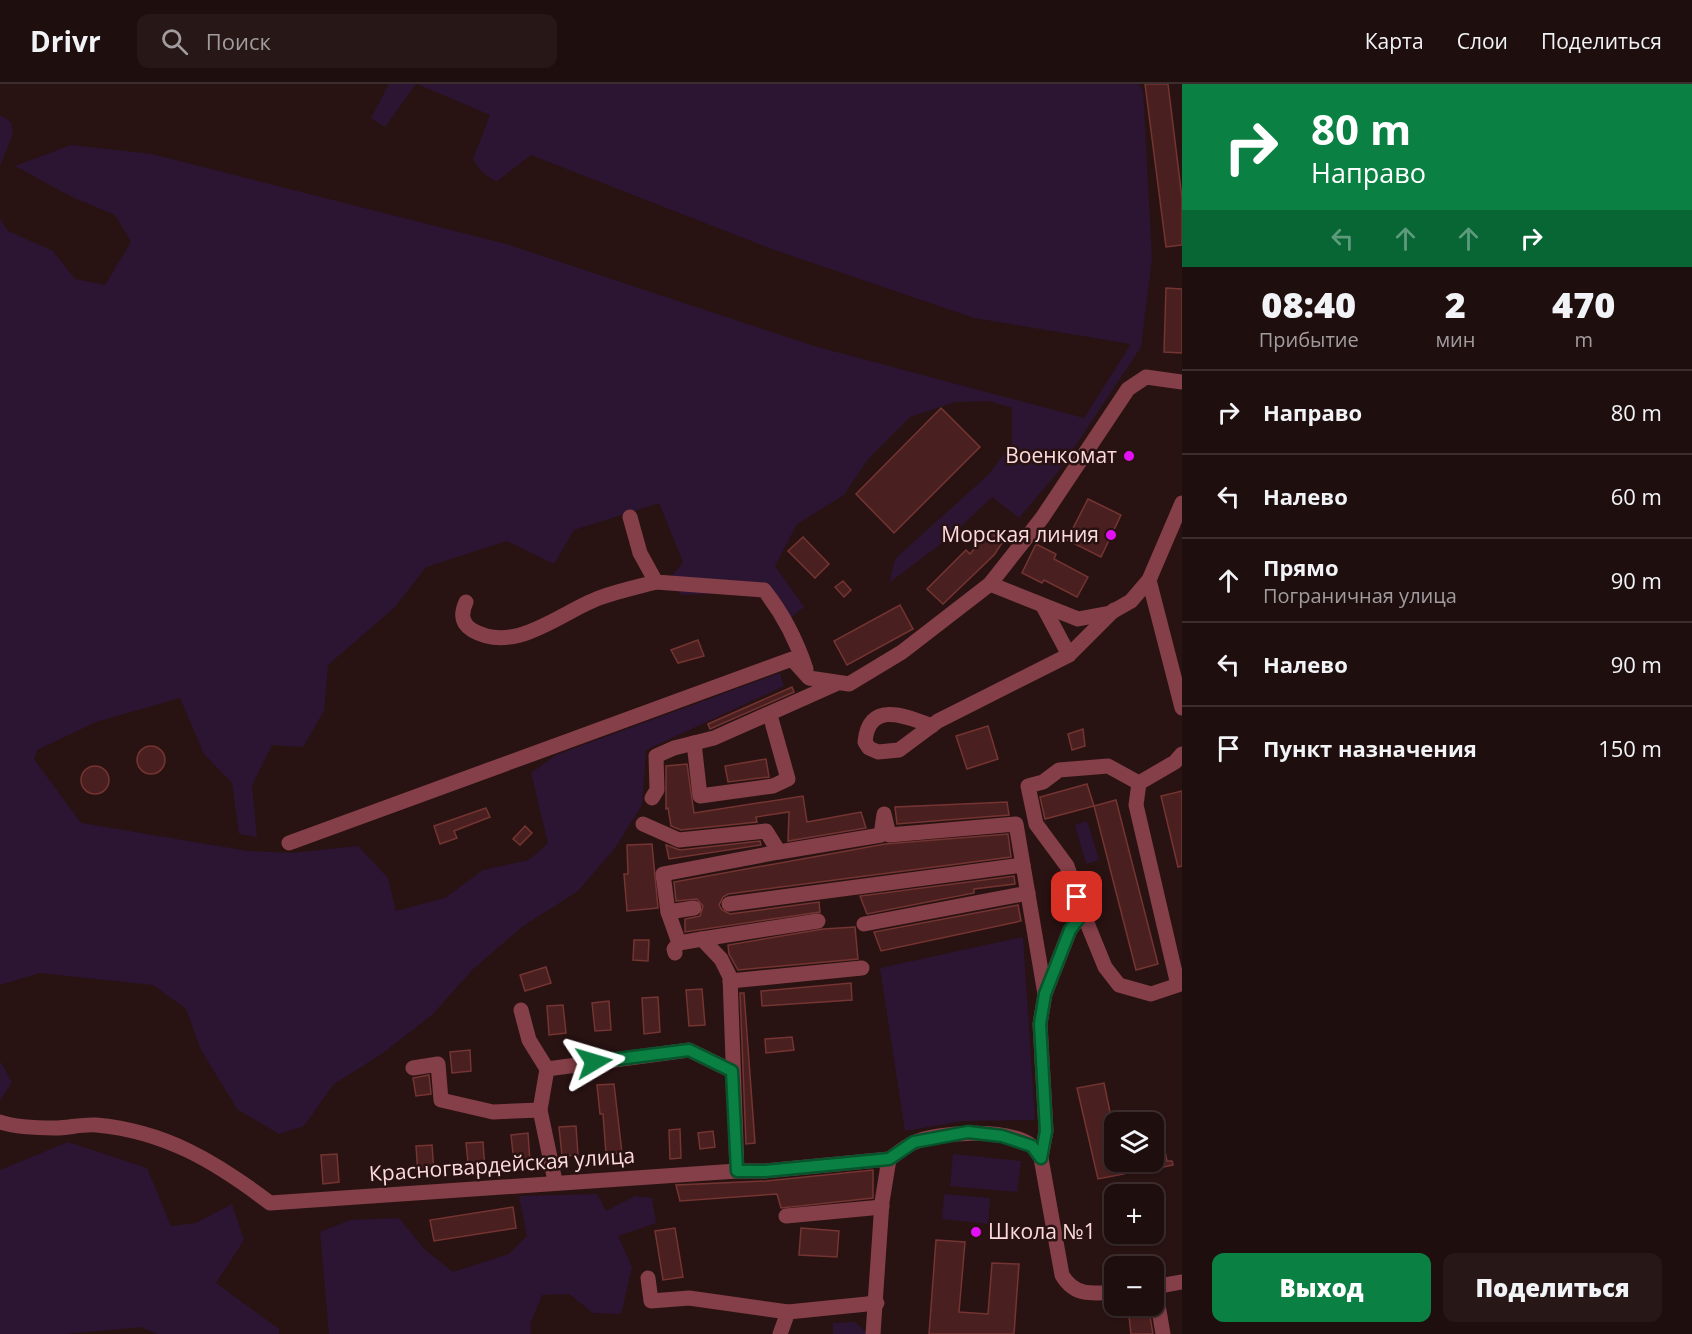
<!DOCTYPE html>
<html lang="ru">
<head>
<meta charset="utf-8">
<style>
  :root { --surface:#1f0e0e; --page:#271717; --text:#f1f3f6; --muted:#a19c9e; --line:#3c2e2e; --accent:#0b8043 }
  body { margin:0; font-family:"Open Sans",sans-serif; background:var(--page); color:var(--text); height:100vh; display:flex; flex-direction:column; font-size:22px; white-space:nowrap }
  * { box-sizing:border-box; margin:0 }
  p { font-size:20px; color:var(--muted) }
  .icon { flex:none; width:33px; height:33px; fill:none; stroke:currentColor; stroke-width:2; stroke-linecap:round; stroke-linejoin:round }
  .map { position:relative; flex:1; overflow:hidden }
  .panel { display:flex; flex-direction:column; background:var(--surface); width:510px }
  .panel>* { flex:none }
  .hud { background:#0b8043; color:#fff; overflow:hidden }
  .controls { position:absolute; left:1104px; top:1028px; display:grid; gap:12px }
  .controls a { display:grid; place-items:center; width:60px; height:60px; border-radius:12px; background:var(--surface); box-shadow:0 2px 4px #0004,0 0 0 2px var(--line); font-size:30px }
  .pin { position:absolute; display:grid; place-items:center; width:51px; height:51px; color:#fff; margin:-26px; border-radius:12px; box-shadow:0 3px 9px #0006 }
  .me { position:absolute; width:66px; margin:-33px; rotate:83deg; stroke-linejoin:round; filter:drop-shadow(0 0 4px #0008) }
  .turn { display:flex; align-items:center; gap:21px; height:126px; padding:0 30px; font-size:27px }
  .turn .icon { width:78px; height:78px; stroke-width:2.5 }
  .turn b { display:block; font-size:42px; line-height:51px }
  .lanes { display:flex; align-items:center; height:57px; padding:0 30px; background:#0003; justify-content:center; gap:30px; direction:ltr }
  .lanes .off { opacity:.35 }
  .eta { display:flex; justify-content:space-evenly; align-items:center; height:102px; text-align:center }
  .eta b { font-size:36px; font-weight:800; line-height:42px }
  .primary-button { display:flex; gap:12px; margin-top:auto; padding:12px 30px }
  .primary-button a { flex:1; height:69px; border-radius:12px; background:var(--accent); color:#fff; font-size:24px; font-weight:800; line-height:69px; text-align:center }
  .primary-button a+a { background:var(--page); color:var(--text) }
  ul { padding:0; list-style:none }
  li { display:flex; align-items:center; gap:18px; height:84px; padding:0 30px; border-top:2px solid var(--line) }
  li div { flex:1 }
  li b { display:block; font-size:22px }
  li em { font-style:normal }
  header { display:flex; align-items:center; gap:36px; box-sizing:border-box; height:84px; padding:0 30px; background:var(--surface); border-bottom:2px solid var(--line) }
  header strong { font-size:28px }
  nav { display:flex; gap:33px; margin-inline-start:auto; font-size:21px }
  .search { width:420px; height:54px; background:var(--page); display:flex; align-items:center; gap:15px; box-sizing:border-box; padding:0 21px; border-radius:12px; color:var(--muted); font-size:22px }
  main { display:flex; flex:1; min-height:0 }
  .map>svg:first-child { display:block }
  .green { fill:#2c1532 }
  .building { fill:#49201f; stroke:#743432; stroke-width:1.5 }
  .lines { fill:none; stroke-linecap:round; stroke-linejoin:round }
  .minor { stroke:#853f48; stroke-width:15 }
  .route-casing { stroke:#07532c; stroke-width:15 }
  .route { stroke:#0b8043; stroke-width:10 }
  .poi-dot { fill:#e410f4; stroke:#291212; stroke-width:2 }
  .labels { text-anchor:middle; stroke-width:5; stroke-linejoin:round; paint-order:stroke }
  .poi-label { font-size:21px; fill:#fddbdd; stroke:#291212; text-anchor:end }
  .street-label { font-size:21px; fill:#fddbdd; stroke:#291212 }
</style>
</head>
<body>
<header>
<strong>Drivr</strong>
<div class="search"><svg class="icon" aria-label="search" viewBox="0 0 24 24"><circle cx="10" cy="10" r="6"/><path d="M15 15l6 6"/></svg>Поиск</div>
<nav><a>Карта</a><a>Слои</a><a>Поделиться</a></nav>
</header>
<main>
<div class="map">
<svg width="1182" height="1250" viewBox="0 0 1182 1250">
  <rect width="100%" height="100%" fill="#291212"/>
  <g class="green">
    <path d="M389 0H416L385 43 371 34Z"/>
    <path d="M417 0H1138L1143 6 1152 175 1141 263 1057 389 1019 434 992 413 950 453 889 499 895 475 989 390 1012 359V324L989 317 955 318 910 333 868 375 844 411 797 440 775 482 804 523 790 534 756 507 682 511 668 497 683 478 659 419 574 446 554 480 507 457 426 483 395 523 328 581 324 627 303 663 272 661 252 701 257 753 239 750 232 699 204 670 180 614 96 638 37 666 34 675 81 739 248 767 292 769 358 762 388 794 396 827 445 814 483 786 529 776 548 759 531 689 556 671 780 589 784 602 646 666 642 721 615 764 578 807 522 843 472 886 433 930 383 969 333 1001 304 1042 279 1050 237 1025 201 966 186 925 153 901 40 889 0 901V135L8 147 53 167 75 195 105 201 131 158 115 131 70 112 15 82 71 61 152 70 506 160 814 262 1084 334 1131 260 974 234 769 164 531 71 496 98 481 87 473 75 490 31Z"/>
    <path d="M0 31 11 38 13 50 0 82Z"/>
    <path d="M1087 737 1099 776 1086 780 1075 741Z"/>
    <path d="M1023 853 1035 1036 963 1037 905 1047 880 884Z"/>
    <path d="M0 977 12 998 0 1017Z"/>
    <path d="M68 1058 147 1084 171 1142 196 1139 232 1120 244 1156 216 1199 279 1245V1250H157L141 1243 64 1250H0V1086Z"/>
    <path d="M953 1070 1021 1077 1017 1108 950 1102Z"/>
    <path d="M597 1110 606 1127 635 1112 652 1114 656 1139 618 1152 632 1183 621 1230 593 1229 569 1210 542 1211 530 1240 531 1250H329L320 1148 350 1136 399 1134 424 1165 453 1188 509 1170 527 1152 519 1112Z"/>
    <path d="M944 1110 990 1114 988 1140 942 1135Z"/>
    <path d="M855 1238 868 1250H833V1239Z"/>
  </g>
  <g class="building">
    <path d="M1145 0H1168L1182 114V161L1166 163Z"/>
    <path d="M1166 204 1182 205V269L1164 268Z"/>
    <path d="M941 324 980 363 894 449 856 410Z"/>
    <path d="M1088 415 1121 431 1101 473 1067 456Z"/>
    <path d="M989 446 1002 459 994 471 943 520 927 505 966 466 970 470Z"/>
    <path d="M803 453 829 480 815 494 788 467Z"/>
    <path d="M1036 460 1056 470 1054 475 1088 493 1077 513 1044 496 1042 499 1022 489Z"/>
    <path d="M843 497 851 506 844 513 835 503Z"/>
    <path d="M900 521 913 545 847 581 834 557Z"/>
    <path d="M698 556 704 572 678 579 671 566Z"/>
    <path d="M792 603 794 608 710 645 708 640Z"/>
    <path d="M988 642 998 675 967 685 956 652Z"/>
    <path d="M1083 645 1085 662 1072 666 1068 650Z"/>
    <circle cx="151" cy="676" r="14"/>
    <path d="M766 675 769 693 728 698 725 682Z"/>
    <path d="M687 680 694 729 803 712 807 738 861 728 866 744 788 757 789 728 756 733 757 738 681 746 671 742 668 724 666 725V682Z"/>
    <circle cx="95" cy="696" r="14"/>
    <path d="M1087 700 1094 722 1045 735 1040 713Z"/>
    <path d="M1182 707V782L1178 783 1161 712Z"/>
    <path d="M1116 716 1158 880 1136 886 1094 722Z"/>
    <path d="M1007 718 1009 731 897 740 895 723Z"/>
    <path d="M486 724 490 733 454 747 457 754 440 760 434 742Z"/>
    <path d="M525 742 532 749 520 761 513 755Z"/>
    <path d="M1008 750 1011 773 728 810 723 813 719 821 722 826 730 830 819 818 820 828 685 848V835L700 832 703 822 697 815 676 817 674 798 885 760Z"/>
    <path d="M760 757 761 761 669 775 666 761 680 766Z"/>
    <path d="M652 760 658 824 627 827 624 790H628L627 761Z"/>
    <path d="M1014 792 1015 800 974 805V809L867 830 860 812Z"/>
    <path d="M1018 821 1021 837 881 867 874 848Z"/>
    <path d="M855 843 858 875 738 886 729 870 728 861 823 845Z"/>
    <path d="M634 856H649L648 877 633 876Z"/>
    <path d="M546 883 551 899 525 907 520 891Z"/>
    <path d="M851 899 852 916 762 922 761 907Z"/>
    <path d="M702 905 705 941 689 942 686 906Z"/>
    <path d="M740 909H744L755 1059 746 1060Z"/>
    <path d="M658 913 660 948 644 950 642 914Z"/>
    <path d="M609 917 611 946 595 947 592 919Z"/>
    <path d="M563 921 566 949 549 951 547 922Z"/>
    <path d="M792 953 794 966 766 969 765 955Z"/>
    <path d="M470 966 471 987 452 989 450 968Z"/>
    <path d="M429 991 431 1010 416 1012 413 994Z"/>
    <path d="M1104 999 1114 1047V1077H1121L1124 1090 1098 1095 1077 1004Z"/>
    <path d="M614 1000 622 1069 606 1070 603 1030H600L597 1001Z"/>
    <path d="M1154 1033H1158L1167 1077H1172L1173 1081 1145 1087 1142 1077H1154Z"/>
    <path d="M576 1042 578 1071 562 1072 559 1043Z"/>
    <path d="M680 1045 681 1074 670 1075 669 1046Z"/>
    <path d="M713 1047 715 1063 700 1065 698 1049Z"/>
    <path d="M528 1049 530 1078 514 1079 511 1051Z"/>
    <path d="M483 1058 485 1086 469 1088 466 1059Z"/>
    <path d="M432 1061 434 1089 418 1091 416 1062Z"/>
    <path d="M337 1070 339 1098 323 1100 321 1071Z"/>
    <path d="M873 1086V1114L781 1124 777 1110 680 1117 676 1101 766 1097Z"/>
    <path d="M513 1123 516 1144 434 1157 430 1136Z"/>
    <path d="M675 1144 683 1193 663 1196 655 1147Z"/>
    <path d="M801 1144 839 1147 837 1173 799 1171Z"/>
    <path d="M936 1156 965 1158 959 1228 988 1230 992 1179 1019 1180 1014 1250H929Z"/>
    <path d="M1148 1221 1153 1250H1131L1128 1223Z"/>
  </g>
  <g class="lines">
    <g class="minor">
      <path d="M630 433 640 469 656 498 764 506C784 531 796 555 806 585"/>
      <path d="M1149 496 1182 624"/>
      <path d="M990 500 1078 535 1110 529 1131 517 1149 496 1182 419"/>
      <path d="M466 518C461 529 461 539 472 546 515 571 559 529 599 514 618 507 637 503 656 498"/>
      <path d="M1044 524 1069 571"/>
      <path d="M932 642C906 632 869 616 865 658L869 664 878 668 899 666 938 637 1069 571 1114 526"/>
      <path d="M694 659 700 712 773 702 788 695 770 631"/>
      <path d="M652 714 657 706 656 672 674 664 714 654 838 599"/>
      <path d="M643 740 679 756 766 747 779 768 881 751 884 730 889 751 1016 740 1045 910"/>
      <path d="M289 759 792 575 809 594 849 600 902 568 990 500 1042 434 1128 305 1146 293 1182 298"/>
      <path d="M729 820 1023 781"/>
      <path d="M668 828 663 790 779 768"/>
      <path d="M1083 829 1067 782 1036 740 1028 702 1043 698 1059 686 1108 682 1139 699"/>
      <path d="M864 840 1028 809"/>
      <path d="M702 855 818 837"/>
      <path d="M679 859 668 828 694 824"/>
      <path d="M675 869 674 865 679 859 702 855 721 875 730 893 737 1087H765L889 1075"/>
      <path d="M730 897 862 884"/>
      <path d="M521 926 529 956 547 985 540 1026 555 1097"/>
      <path d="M413 984 438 980 441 1016 493 1028 540 1026"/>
      <path d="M547 985 689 966 732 987"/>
      <path d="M0 1038C15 1043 38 1044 55 1044 68 1044 82 1040 96 1041 165 1047 216 1078 270 1119L737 1087"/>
      <path d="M1041 1074 1046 1047 1040 940 1045 910 1070 846 1083 829 1105 883 1119 901 1151 910 1178 901 1136 721 1139 699 1175 678 1182 670"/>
      <path d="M786 1132 882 1123"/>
      <path d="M648 1194 651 1217 689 1214 788 1228"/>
      <path d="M1154 1203 1182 1198"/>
      <path d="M1155 1203 1163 1250"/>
      <path d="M780 1250 788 1228 877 1219"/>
      <path d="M873 1250 882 1118 889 1075C897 1070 904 1063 913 1059 938 1047 1010 1044 1032 1062 1035 1065 1038 1070 1041 1074L1062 1191C1074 1212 1092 1210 1114 1208"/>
    </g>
  </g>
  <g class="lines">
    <defs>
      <path id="route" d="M594 978 689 966 732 987 737 1087H765L889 1075 914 1058 968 1048 1002 1052 1032 1062 1041 1074 1046 1047 1040 940 1045 910 1070 846 1083 829 1077 813"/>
    </defs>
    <use href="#route" class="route-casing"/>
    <use href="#route" class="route"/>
  </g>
  <g class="poi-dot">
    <circle cx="1129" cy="372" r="6"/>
    <circle cx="1111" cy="451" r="6"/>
    <circle cx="976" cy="1148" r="6"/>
  </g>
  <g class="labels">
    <g class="poi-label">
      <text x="1117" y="379">Военкомат</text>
      <text x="1099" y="458">Морская линия</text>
      <text x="988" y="1155" text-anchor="start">Школа №1</text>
    </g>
    <g class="street-label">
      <text transform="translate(502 1081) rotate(-4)" y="7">Красногвардейская улица</text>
    </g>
  </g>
</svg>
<div class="controls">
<a><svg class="icon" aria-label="layers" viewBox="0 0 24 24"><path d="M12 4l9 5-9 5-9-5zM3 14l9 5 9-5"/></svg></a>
<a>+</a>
<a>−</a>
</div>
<div class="pin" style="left:1077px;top:813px;background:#d93025"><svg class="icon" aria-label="arrive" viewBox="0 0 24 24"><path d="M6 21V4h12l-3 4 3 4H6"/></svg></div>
<svg class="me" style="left:594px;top:978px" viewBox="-20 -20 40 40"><path d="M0-17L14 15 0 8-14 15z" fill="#0b8043" stroke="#fff" stroke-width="4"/></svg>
</div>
<section class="panel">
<div class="hud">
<div class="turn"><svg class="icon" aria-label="right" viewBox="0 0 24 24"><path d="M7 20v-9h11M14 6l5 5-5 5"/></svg><div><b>80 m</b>Направо</div></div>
<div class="lanes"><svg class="icon off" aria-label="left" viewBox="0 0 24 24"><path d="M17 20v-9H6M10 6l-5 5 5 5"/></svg><svg class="icon off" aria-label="ahead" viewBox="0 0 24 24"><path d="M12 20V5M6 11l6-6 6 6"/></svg><svg class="icon off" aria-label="ahead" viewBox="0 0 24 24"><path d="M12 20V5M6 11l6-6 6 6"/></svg><svg class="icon" aria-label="right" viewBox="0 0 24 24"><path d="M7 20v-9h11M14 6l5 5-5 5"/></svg></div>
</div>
<div class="eta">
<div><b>08:40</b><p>Прибытие</p></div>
<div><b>2</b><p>мин</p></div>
<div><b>470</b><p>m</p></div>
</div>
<ul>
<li><svg class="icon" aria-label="right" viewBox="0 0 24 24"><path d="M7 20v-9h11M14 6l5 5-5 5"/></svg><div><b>Направо</b></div><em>80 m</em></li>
<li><svg class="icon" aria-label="left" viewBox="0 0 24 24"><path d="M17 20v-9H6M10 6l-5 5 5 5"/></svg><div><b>Налево</b></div><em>60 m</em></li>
<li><svg class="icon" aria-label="ahead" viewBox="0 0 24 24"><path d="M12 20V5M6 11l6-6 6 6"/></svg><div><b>Прямо</b><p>Пограничная улица</p></div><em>90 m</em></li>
<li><svg class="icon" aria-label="left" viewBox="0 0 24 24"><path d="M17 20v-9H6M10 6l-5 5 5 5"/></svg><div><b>Налево</b></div><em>90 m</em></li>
<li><svg class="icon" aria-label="arrive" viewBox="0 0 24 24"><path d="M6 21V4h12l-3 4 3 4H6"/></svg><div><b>Пункт назначения</b></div><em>150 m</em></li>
</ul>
<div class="primary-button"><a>Выход</a><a>Поделиться</a></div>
</section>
</main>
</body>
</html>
